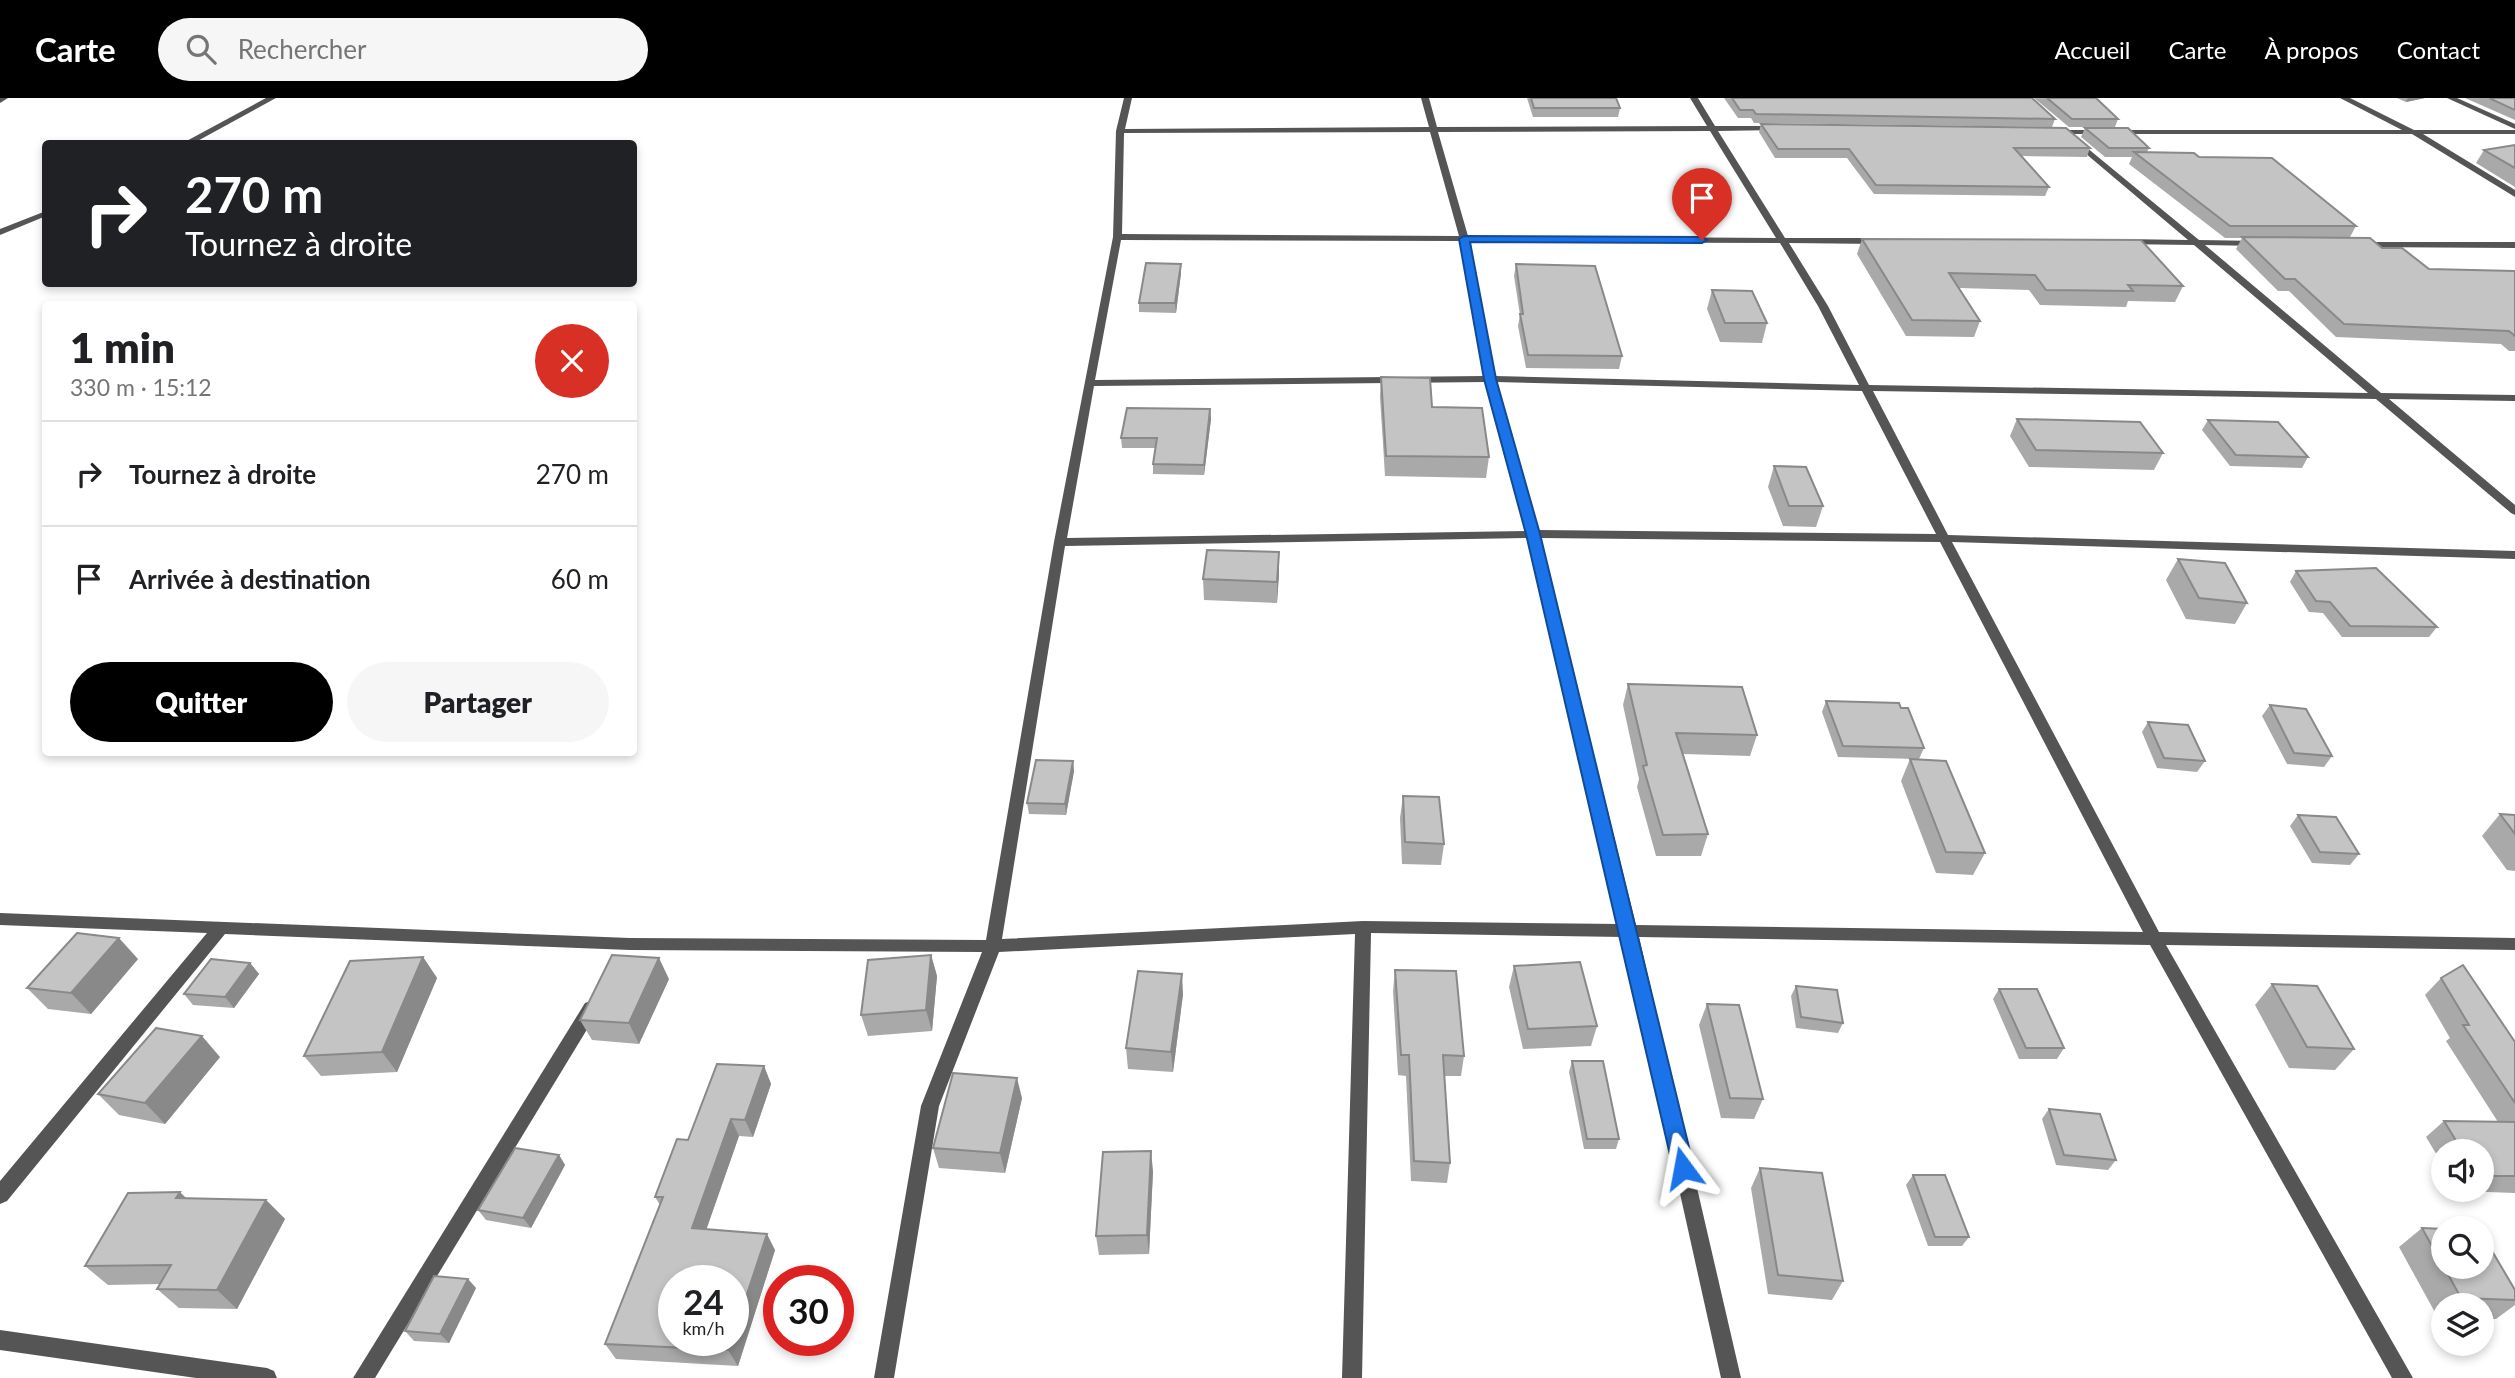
<!DOCTYPE html>
<html lang="fr">
<head>
<meta charset="utf-8">
<style>
  :root { --surface:#fff; --page:#f6f6f6; --text:#202124; --muted:#757577; --line:#e0e0e0; --accent:#000 }
  body { margin:0; font-family:Lato,sans-serif; background:var(--page); color:var(--text); height:100vh; display:flex; flex-direction:column; font-size:26px; white-space:nowrap }
  * { box-sizing:border-box; margin:0 }
  p { font-size:23px; color:var(--muted) }
  .icon { flex:none; width:38px; height:38px; fill:none; stroke:currentColor; stroke-width:2; stroke-linecap:round; stroke-linejoin:round }
  .map { position:relative; flex:1; overflow:hidden }
  .sheet { position:absolute; left:42px; top:203px; width:595px; height:455px; display:flex; flex-direction:column; background:var(--surface); border-radius:7px; box-shadow:0 4px 10px #0003 }
  .sheet>* { flex:none }
  .banner { position:absolute; left:42px; top:42px; width:595px; height:147px; border-radius:7px; box-shadow:0 4px 10px #0003; background:#202124; color:#fff; overflow:hidden }
  .buttons { position:absolute; left:2431px; top:1041px; display:grid; gap:14px }
  .buttons a { display:grid; place-items:center; width:63px; height:63px; border-radius:50%; background:var(--surface); box-shadow:0 4px 10px #0003; font-size:35px }
  .speed { position:absolute; left:658px; top:1167px; display:flex; gap:14px; font-size:35px; font-weight:700; text-align:center }
  .speed>* { display:grid; place-content:center; width:91px; height:91px; border-radius:50%; background:var(--surface); box-shadow:0 4px 10px #0003; line-height:1 }
  .speed small { font-size:18px; font-weight:400 }
  .speed .limit { border:10px solid #d22; background:#fff; color:#111 }
  .pin { position:absolute; display:grid; place-items:center; width:60px; height:60px; color:#fff; margin:-72px -30px; border-radius:50% 50% 50% 0; rotate:-45deg; box-shadow:0 0 7px #0007 }
  .pin .icon { rotate:45deg }
  .me { position:absolute; width:77px; margin:-38px; rotate:347deg; stroke-linejoin:round; filter:drop-shadow(0 0 5px #0008) }
  .turn { display:flex; align-items:center; gap:24px; height:147px; padding:0 28px; font-size:32px }
  .turn .icon { width:91px; height:91px; stroke-width:2.5 }
  .turn b { display:block; font-size:49px; line-height:60px }
  .round { display:grid; place-items:center; flex:none; width:74px; height:74px; border-radius:37px; background:var(--page) }
  .headline { display:flex; align-items:center; justify-content:space-between; height:119px; padding:0 28px }
  h1 { font-size:42px; font-weight:800; line-height:52px }
  .action { display:flex; gap:14px; margin-top:auto; padding:14px 28px }
  .action a { flex:1; height:80px; border-radius:42px; background:var(--accent); color:#fff; font-size:28px; font-weight:800; line-height:80px; text-align:center }
  .action a+a { background:var(--page); color:var(--text) }
  ul { padding:0; list-style:none }
  li { display:flex; align-items:center; gap:21px; height:105px; padding:0 28px; border-top:2px solid var(--line) }
  li div { flex:1 }
  li b { display:block; font-size:26px }
  li em { font-style:normal }
  header { display:flex; align-items:center; gap:42px; box-sizing:border-box; height:98px; padding:0 35px; background:var(--accent); color:#fff }
  header strong { font-size:33px }
  nav { display:flex; gap:38px; margin-inline-start:auto; font-size:24px }
  .search { width:490px; height:63px; background:var(--page); display:flex; align-items:center; gap:18px; box-sizing:border-box; padding:0 24px; border-radius:38px; color:var(--muted); font-size:26px }
  .map>svg:first-child { display:block }
  .lines { fill:none; stroke-linecap:round; stroke-linejoin:round }
  .minor { fill:#555; fill-rule:evenodd }
  .wall { fill:#a9a9a9 }
  .shaded-wall { fill:#898989 }
  .building { fill:#c4c4c4; stroke:#898989; stroke-width:2 }
  .route { fill:#1a73e8; stroke:#114b97; stroke-width:2 }
</style>
</head>
<body>
<header>
<strong>Carte</strong>
<div class="search"><svg class="icon" aria-label="search" viewBox="0 0 24 24"><circle cx="10" cy="10" r="6"/><path d="M15 15l6 6"/></svg>Rechercher</div>
<nav><a>Accueil</a><a>Carte</a><a>À propos</a><a>Contact</a></nav>
</header>
<div class="map">
<svg width="2515" height="1280" viewBox="0 0 2515 1280">
  <rect width="100%" height="100%" fill="#fff"/>
  <g class="lines">
    <g class="minor">
      <path d="M0 0H8L0 5Z"/>
      <path d="M266 0H276L192 46H181Z"/>
      <path d="M1124 0H1132L1125 31 1429 29 1421 0H1429L1437 29 1707 28 1690 0H1698L1715 28H1779L1783 30 1779 32 1718 33 1785 140H1879L1883 143 1879 146 1789 145 1828 208 1869 287 2368 295 2194 147 2120 146V142L2123 141 2188 142 2072 44 2071 42 2075 40 2199 142 2260 143V147L2257 148 2205 147 2381 295 2515 297V303L2389 301 2515 407V417L2511 415 2376 301 1873 293 1948 437 2515 453V461L1952 444 2159 834 2515 840V852L2166 847 2413 1280H2392L2150 847 1639 839 1741 1280H1721L1623 839 1371 835 1362 1280H1342L1355 836 999 854 939 1008 894 1280H874L921 1008 982 854 630 852 225 836 7 1103 0 1106V1083L207 835 0 827V815L630 840 986 842 1054 444 1113 139 1116 33ZM1710 33 1776 140 1468 138 1438 34ZM1430 34 1459 138 1122 136 1124 35ZM1121 142 1460 143 1484 278 1095 282ZM1469 144 1780 145 1818 208 1859 287 1495 278ZM1486 284 1526 433 1067 440 1094 288ZM1496 284 1862 293 1936 436 1538 432ZM1528 440 1620 826 1363 823 1002 841 1065 448ZM1540 440 1940 444 2143 834 1636 827Z"/>
      <path d="M2340 0H2350L2414 32H2515V36H2423L2515 92V99L2412 36H2054L2050 34 2054 32H2402Z"/>
      <path d="M2447 0H2457L2515 26V31Z"/>
      <path d="M46 113V118L0 137V131Z"/>
      <path d="M2361 144H2515V150L2358 149 2356 147Z"/>
      <path d="M591 903 597 905 599 910 597 915 375 1280H353L585 905Z"/>
      <path d="M0 1232 267 1270 274 1273 277 1280H196L0 1252Z"/>
    </g>
  </g>
  <g class="wall">
    <path d="M1527 0H1616L1620 10 1618 19H1533Z"/>
    <path d="M1724 0H2032L2055 21 2052 29 1754 25 1751 20H1738Z"/>
    <path d="M2034 0H2096L2118 21 2115 29H2069Z"/>
    <path d="M2397 0H2425L2406 4Z"/>
    <path d="M2465 0H2515V22Z"/>
    <path d="M1761 26 2090 50 2087 59 2022 58 2049 89 2045 98 1874 96 1847 60H1775L1759 34Z"/>
    <path d="M2085 30 2149 50 2147 54 2199 59 2356 128 2350 139 2382 150 2429 171 2515 173V253H2509L2501 246 2336 239 2289 193H2278L2236 151 2242 140H2225L2129 66 2132 59H2105L2081 39Z"/>
    <path d="M2515 47V89L2476 65 2484 52Z"/>
    <path d="M1862 141 2183 188 2175 204 2128 203 2126 209 2040 207 2029 192 1959 190 1980 223 1974 239 1906 238 1857 156Z"/>
    <path d="M1516 166 1622 258 1619 271 1526 270 1518 228 1520 217 1514 178Z"/>
    <path d="M1181 175 1176 215 1139 214V205Z"/>
    <path d="M1712 192 1767 225 1762 245 1720 244 1707 211Z"/>
    <path d="M1381 279 1432 309 1489 359 1486 380 1385 378 1380 299Z"/>
    <path d="M1210 311 1211 321 1204 377 1153 376V366L1155 350H1122L1121 340Z"/>
    <path d="M2017 321 2163 355 2154 372 2029 369 2010 338Z"/>
    <path d="M2208 322 2308 359 2302 370 2230 368 2202 332Z"/>
    <path d="M1774 368 1823 408 1816 429 1783 428 1768 389Z"/>
    <path d="M2178 461 2247 505 2235 526 2186 521 2166 482Z"/>
    <path d="M2296 473 2437 529 2429 539H2342L2323 515 2309 514 2290 484Z"/>
    <path d="M1279 475 1277 505 1204 502 1203 481Z"/>
    <path d="M1628 586 1757 637 1750 658 1683 656 1708 736 1701 758H1656L1637 689 1639 681 1623 607Z"/>
    <path d="M1826 603 1901 610 1924 650 1919 661 1838 659 1822 614Z"/>
    <path d="M2270 607 2332 658 2324 669 2287 666 2262 618Z"/>
    <path d="M2148 624 2205 663 2197 674 2157 670 2142 634Z"/>
    <path d="M1910 661 1985 755 1973 777 1936 775 1901 683Z"/>
    <path d="M1073 663 1074 673 1066 717 1029 716 1027 705Z"/>
    <path d="M1403 698 1444 746 1441 767 1402 766 1400 720Z"/>
    <path d="M2500 716 2515 717V773L2507 772 2482 738Z"/>
    <path d="M2298 717 2359 756 2350 767 2312 765 2290 728Z"/>
    <path d="M931 857 937 878 932 933 868 938 861 917Z"/>
    <path d="M423 859 437 880 397 974 321 978 304 958Z"/>
    <path d="M138 861 91 916 48 911 27 890Z"/>
    <path d="M250 865 259 876 234 910 193 907 184 896Z"/>
    <path d="M1514 868 1597 928 1591 948 1523 951 1509 889Z"/>
    <path d="M1395 872 1464 958 1461 978H1444L1450 1065 1447 1085 1411 1083 1406 978 1398 977 1393 893Z"/>
    <path d="M2441 880 2515 944V1095L2460 1093 2459 1092H2482V1054H2443V1067L2426 1039 2444 1023 2498 1024 2446 943 2450 940 2425 897Z"/>
    <path d="M669 881 639 946 592 942 580 922Z"/>
    <path d="M2272 886 2354 951 2335 972 2289 970 2255 907Z"/>
    <path d="M1796 888 1843 925 1838 935 1796 930 1791 898Z"/>
    <path d="M1999 891 2064 950 2057 961H2019L1993 901Z"/>
    <path d="M1183 896 1173 974 1128 971 1126 950Z"/>
    <path d="M1707 906 1763 1001 1754 1021 1721 1020 1699 927Z"/>
    <path d="M220 959 165 1026 119 1017 98 996Z"/>
    <path d="M1572 963 1619 1041 1616 1051H1584L1569 974Z"/>
    <path d="M764 968 771 986 753 1039 739 1038 706 1131 775 1152 738 1268 616 1261 605 1246 660 1107 655 1099 688 1042Z"/>
    <path d="M1022 1000 1005 1075 939 1070 933 1050Z"/>
    <path d="M2049 1011 2116 1062 2108 1072 2056 1067 2042 1021Z"/>
    <path d="M559 1057 565 1067 531 1130 486 1122 478 1112Z"/>
    <path d="M1760 1070 1843 1183 1832 1202 1768 1196 1751 1090Z"/>
    <path d="M1153 1073 1149 1156 1099 1157 1096 1138Z"/>
    <path d="M1913 1077 1969 1139 1962 1148H1928L1906 1087Z"/>
    <path d="M186 1100 266 1102 285 1121 237 1211 179 1210 157 1191 160 1186 108 1187 85 1168Z"/>
    <path d="M2422 1130 2443 1131V1169H2482L2515 1192V1207L2496 1221H2482V1208H2443V1219L2437 1218 2399 1149Z"/>
    <path d="M476 1190 449 1245 414 1243 405 1233Z"/>
  </g>
  <g class="shaded-wall">
    <path d="M2408 0H2425L2406 4Z"/>
    <path d="M1181 166V175L1176 215 1175 205Z"/>
    <path d="M1210 311 1211 321 1204 377V367Z"/>
    <path d="M1279 454V475L1277 505V484Z"/>
    <path d="M1073 663 1074 673 1066 717 1065 706Z"/>
    <path d="M119 840 138 861 91 916 71 895Z"/>
    <path d="M931 857 937 878 932 933 926 912Z"/>
    <path d="M423 859 437 880 397 974 382 954Z"/>
    <path d="M659 860 669 881 639 946 629 925Z"/>
    <path d="M250 865 259 876 234 910 225 899Z"/>
    <path d="M1182 876 1183 896 1173 974 1171 954Z"/>
    <path d="M202 938 220 959 165 1026 145 1005Z"/>
    <path d="M764 968 771 986 753 1039 745 1022Z"/>
    <path d="M1017 980 1022 1000 1005 1075 1000 1055Z"/>
    <path d="M731 1021 739 1038 701 1147 692 1130Z"/>
    <path d="M1151 1053 1153 1073 1149 1156 1147 1137Z"/>
    <path d="M559 1057 565 1067 531 1130 523 1120Z"/>
    <path d="M180 1094 200 1114 176 1100Z"/>
    <path d="M266 1102 285 1121 237 1211 217 1192Z"/>
    <path d="M767 1136 775 1152 738 1268 728 1252 732 1242H733V1238Z"/>
    <path d="M468 1181 476 1190 449 1245 440 1236Z"/>
  </g>
  <g class="building">
    <path d="M1531 0H1616L1620 10H1534Z"/>
    <path d="M1732 0H2032L2055 21 1756 16 1753 12H1740Z"/>
    <path d="M2047 0H2096L2118 21H2072Z"/>
    <path d="M2489 0H2515V12Z"/>
    <path d="M1761 26 2066 30 2090 50H2014L2049 89 1876 87 1849 51H1778Z"/>
    <path d="M2085 30H2128L2149 50H2109Z"/>
    <path d="M2515 47V70L2484 52Z"/>
    <path d="M2134 54 2194 55 2199 59 2272 60 2356 128H2230Z"/>
    <path d="M2242 139 2370 140 2382 150H2402L2429 171 2515 173V238L2509 233 2344 226 2295 181H2285Z"/>
    <path d="M1862 141 2141 142 2183 188 2128 187 2133 193 2046 192 2035 177 1949 175 1980 223 1912 222Z"/>
    <path d="M1146 165 1181 166 1175 205H1139Z"/>
    <path d="M1516 166 1595 168 1622 258 1528 257 1520 216H1523Z"/>
    <path d="M1712 192 1752 193 1767 225H1725Z"/>
    <path d="M1381 279 1430 280 1432 309 1482 310 1489 359 1386 358Z"/>
    <path d="M1127 310 1210 311 1204 367 1153 366 1157 340H1121Z"/>
    <path d="M2017 321 2140 324 2163 355 2036 352Z"/>
    <path d="M2208 322 2278 324 2308 359 2236 357Z"/>
    <path d="M1774 368 1806 369 1823 408H1789Z"/>
    <path d="M1207 452 1279 454 1277 484 1203 481Z"/>
    <path d="M2178 461 2225 465 2247 505 2199 500Z"/>
    <path d="M2376 470 2437 529 2350 528 2330 504 2316 503 2296 473Z"/>
    <path d="M1628 586 1742 589 1757 637 1676 635 1708 736 1663 737 1643 668 1647 667Z"/>
    <path d="M1826 603 1899 605 1901 610H1908L1924 650 1843 648Z"/>
    <path d="M2270 607 2306 611 2332 658 2294 655Z"/>
    <path d="M2148 624 2188 627 2205 663 2164 660Z"/>
    <path d="M1910 661 1946 663 1985 755 1946 754Z"/>
    <path d="M1036 662 1073 663 1065 706 1027 705Z"/>
    <path d="M1403 698 1439 699 1444 746 1405 744Z"/>
    <path d="M2500 716 2515 717V736Z"/>
    <path d="M2298 717 2336 719 2359 756 2320 754Z"/>
    <path d="M77 835 119 840 71 895 27 890Z"/>
    <path d="M612 857 659 860 629 925 580 922Z"/>
    <path d="M931 857 926 912 861 917 868 862Z"/>
    <path d="M423 859 382 954 304 958 350 863Z"/>
    <path d="M211 861 250 865 225 899 184 896Z"/>
    <path d="M1580 864 1597 928 1528 931 1514 868Z"/>
    <path d="M2463 867 2515 944V1005L2463 927H2469L2441 880Z"/>
    <path d="M1395 872 1456 873 1464 958 1443 957 1450 1065 1414 1063 1409 957H1401Z"/>
    <path d="M1138 873 1182 876 1171 954 1126 950Z"/>
    <path d="M2272 886 2317 888 2354 951 2307 949Z"/>
    <path d="M1796 888 1837 892 1843 925 1801 919Z"/>
    <path d="M1999 891H2037L2064 950H2026Z"/>
    <path d="M1707 906 1739 907 1763 1001 1730 1000Z"/>
    <path d="M156 930 202 938 145 1005 98 996Z"/>
    <path d="M1572 963H1603L1619 1041H1587Z"/>
    <path d="M717 966 764 968 745 1022 731 1021 692 1130 767 1136 733 1238V1183H674V1242H732L728 1252 605 1246 663 1099H655L677 1041 688 1042Z"/>
    <path d="M953 975 1017 980 1000 1055 933 1050Z"/>
    <path d="M2049 1011 2100 1016 2116 1062 2064 1057Z"/>
    <path d="M2444 1023 2515 1024V1078H2482V1054H2463Z"/>
    <path d="M515 1050 559 1057 523 1120 478 1112Z"/>
    <path d="M1151 1053 1147 1137 1096 1138 1103 1054Z"/>
    <path d="M1760 1070 1822 1075 1843 1183 1778 1177Z"/>
    <path d="M1913 1077H1945L1969 1139H1935Z"/>
    <path d="M180 1094 176 1100 266 1102 217 1192 157 1191 171 1167 85 1168 128 1095Z"/>
    <path d="M2422 1130 2443 1131V1168Z"/>
    <path d="M2482 1136 2515 1192V1202L2461 1200 2444 1169H2482Z"/>
    <path d="M434 1178 468 1181 440 1236 405 1233Z"/>
  </g>
  <path class="route" d="M1464 138 1702 139 1707 142 1702 145 1470 144 1496 281 1540 436 1694 1070 1691 1077 1683 1079 1676 1077 1673 1070 1526 436 1484 281 1459 141Z"/>
</svg>
<div class="buttons">
<a><svg class="icon" aria-label="sound" viewBox="0 0 24 24"><path d="M4 9h4l5-4v14l-5-4H4zM17 9q2 3 0 6"/></svg></a>
<a><svg class="icon" aria-label="search" viewBox="0 0 24 24"><circle cx="10" cy="10" r="6"/><path d="M15 15l6 6"/></svg></a>
<a><svg class="icon" aria-label="layers" viewBox="0 0 24 24"><path d="M12 4l9 5-9 5-9-5zM3 14l9 5 9-5"/></svg></a>
</div>
<div class="speed"><div>24<small>km/h</small></div><div class="limit">30</div></div>
<div class="pin" style="left:1702px;top:142px;background:#d93025"><svg class="icon" aria-label="arrive" viewBox="0 0 24 24"><path d="M6 21V4h12l-3 4 3 4H6"/></svg></div>
<svg class="me" style="left:1683px;top:1070px" viewBox="-20 -20 40 40"><path d="M0-17L14 15 0 8-14 15z" fill="#1a73e8" stroke="#fff" stroke-width="4"/></svg>
<div class="banner">
<div class="turn"><svg class="icon" aria-label="right" viewBox="0 0 24 24"><path d="M7 20v-9h11M14 6l5 5-5 5"/></svg><div><b>270 m</b>Tournez à droite</div></div>
</div>
<section class="sheet">
<div class="headline"><div><h1>1 min</h1><p>330 m · 15:12</p></div><a class="round" style="background:#d93025;color:#fff"><svg class="icon" aria-label="close" viewBox="0 0 24 24"><path d="M6 6l12 12M18 6L6 18"/></svg></a></div>
<ul>
<li><svg class="icon" aria-label="right" viewBox="0 0 24 24"><path d="M7 20v-9h11M14 6l5 5-5 5"/></svg><div><b>Tournez à droite</b></div><em>270 m</em></li>
<li><svg class="icon" aria-label="arrive" viewBox="0 0 24 24"><path d="M6 21V4h12l-3 4 3 4H6"/></svg><div><b>Arrivée à destination</b></div><em>60 m</em></li>
</ul>
<div class="action"><a>Quitter</a><a>Partager</a></div>
</section>
</div>
</body>
</html>
